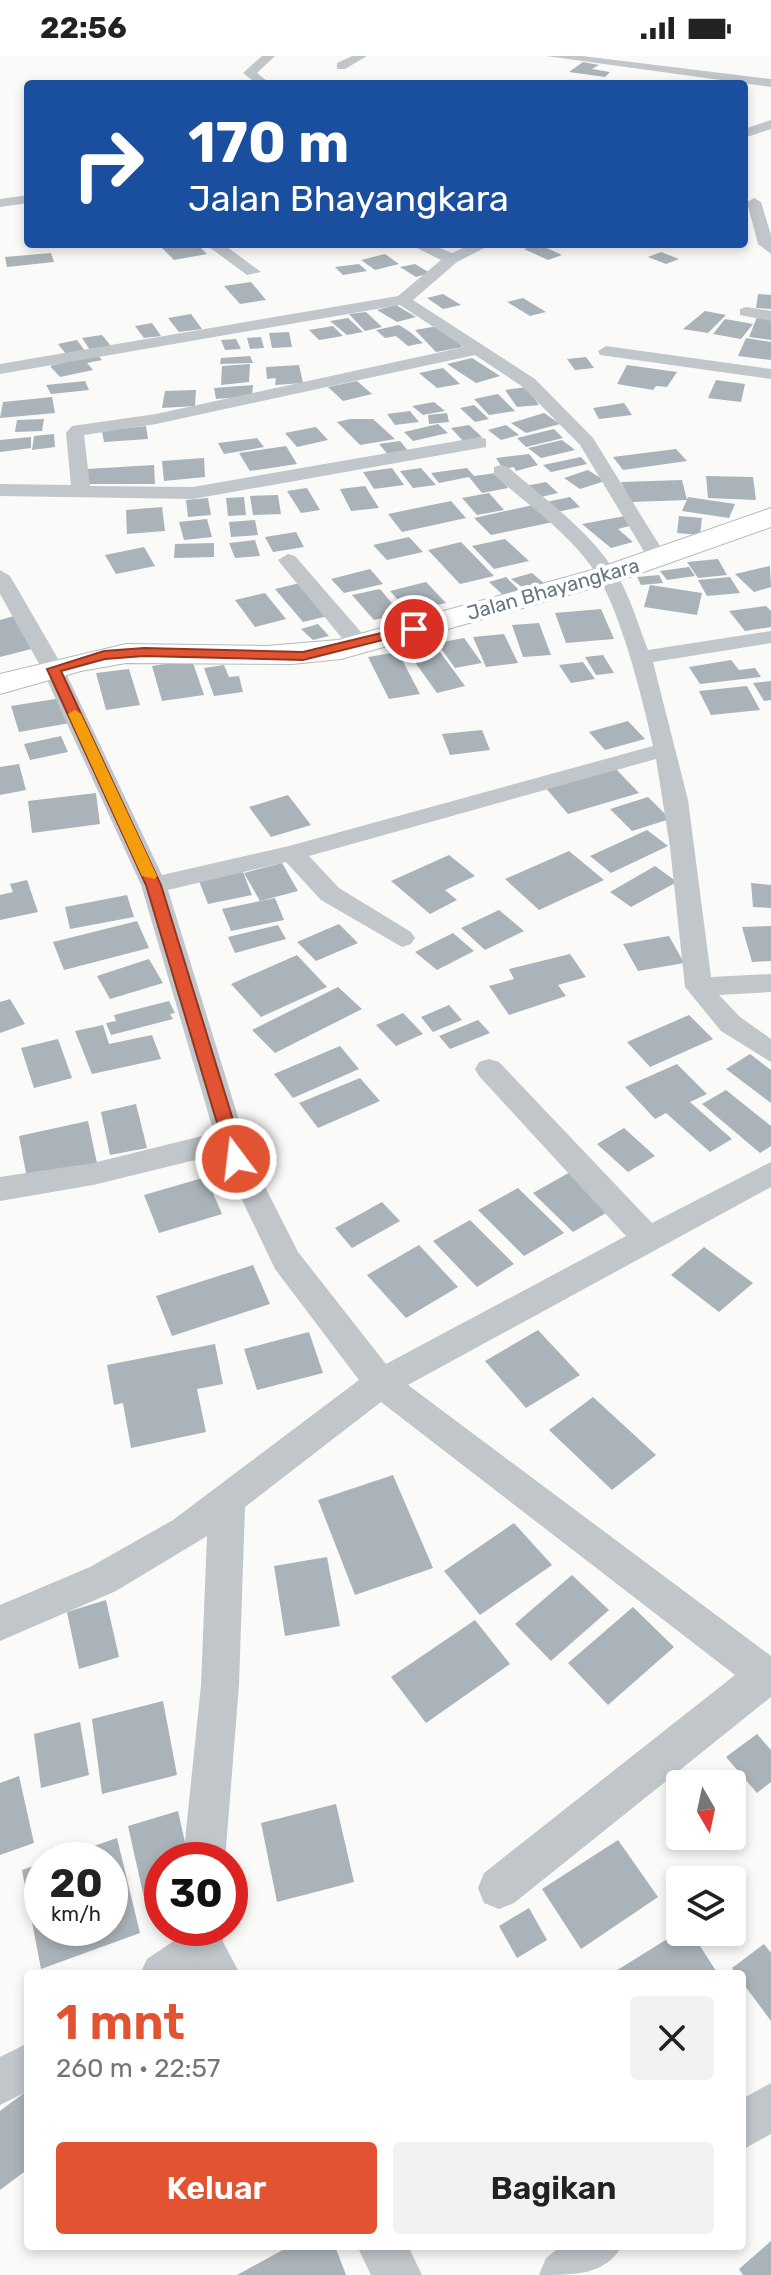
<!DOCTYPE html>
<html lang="id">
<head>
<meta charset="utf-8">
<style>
  :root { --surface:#fff; --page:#f2f2f2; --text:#222; --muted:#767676; --accent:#e15331 }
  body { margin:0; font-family:Rubik,sans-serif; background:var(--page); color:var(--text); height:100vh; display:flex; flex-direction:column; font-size:30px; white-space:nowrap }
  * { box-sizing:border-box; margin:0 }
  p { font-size:26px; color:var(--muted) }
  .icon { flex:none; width:44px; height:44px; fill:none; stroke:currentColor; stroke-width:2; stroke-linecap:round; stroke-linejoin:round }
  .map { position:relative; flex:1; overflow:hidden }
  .drawer { position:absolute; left:24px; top:1914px; width:722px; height:280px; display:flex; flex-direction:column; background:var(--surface); border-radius:8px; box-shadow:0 4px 12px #0003 }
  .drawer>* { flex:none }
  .hud { position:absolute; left:24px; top:24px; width:724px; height:168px; border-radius:8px; box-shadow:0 4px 12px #0003; background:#1a4fa0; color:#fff; overflow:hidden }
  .needle { width:52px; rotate:171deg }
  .tools { position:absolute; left:666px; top:1714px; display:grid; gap:16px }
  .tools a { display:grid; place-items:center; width:80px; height:80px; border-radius:8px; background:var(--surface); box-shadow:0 4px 12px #0003; font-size:40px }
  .speed { position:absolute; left:24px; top:1786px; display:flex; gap:16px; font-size:40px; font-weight:700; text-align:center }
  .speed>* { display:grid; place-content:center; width:104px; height:104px; border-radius:50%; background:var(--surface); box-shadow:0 4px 12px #0003; line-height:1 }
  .speed small { font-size:20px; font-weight:400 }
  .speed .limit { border:12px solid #d22; background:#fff; color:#111 }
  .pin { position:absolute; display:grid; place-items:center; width:68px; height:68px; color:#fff; margin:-34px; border:4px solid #fff; border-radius:50%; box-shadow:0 2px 8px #0007 }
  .me { position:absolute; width:88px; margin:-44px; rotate:345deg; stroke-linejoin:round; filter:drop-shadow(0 0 6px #0008) }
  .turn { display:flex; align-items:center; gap:28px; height:168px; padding:0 32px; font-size:36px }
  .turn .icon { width:104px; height:104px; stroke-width:2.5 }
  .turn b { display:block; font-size:56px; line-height:68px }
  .round { display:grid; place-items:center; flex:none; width:84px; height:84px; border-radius:8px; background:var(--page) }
  .headline { display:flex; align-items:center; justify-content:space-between; height:136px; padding:0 32px }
  h1 { font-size:48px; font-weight:600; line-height:60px; color:var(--accent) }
  .primary-button { display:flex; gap:16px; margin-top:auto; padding:16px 32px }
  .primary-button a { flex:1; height:92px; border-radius:8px; background:var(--accent); color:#fff; font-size:32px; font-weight:600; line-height:92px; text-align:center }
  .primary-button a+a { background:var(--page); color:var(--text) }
  .status { display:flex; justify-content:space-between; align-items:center; height:56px; padding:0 40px; background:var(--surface); direction:ltr }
  .status svg { height:22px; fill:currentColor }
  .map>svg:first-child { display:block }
  .building { fill:#aab3b9 }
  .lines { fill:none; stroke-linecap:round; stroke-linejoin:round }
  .secondary-casing { stroke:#b4babe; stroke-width:2 }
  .street { fill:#c1c6ca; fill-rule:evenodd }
  .secondary { fill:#fff; fill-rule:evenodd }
  .route { fill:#e15331; stroke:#923620; stroke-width:2 }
  .slow { fill:#f59e0b }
  .labels { text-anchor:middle; stroke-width:8; stroke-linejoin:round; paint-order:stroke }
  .far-street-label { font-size:20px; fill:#667782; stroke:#fff }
</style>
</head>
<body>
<div class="status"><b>22:56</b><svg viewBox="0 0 49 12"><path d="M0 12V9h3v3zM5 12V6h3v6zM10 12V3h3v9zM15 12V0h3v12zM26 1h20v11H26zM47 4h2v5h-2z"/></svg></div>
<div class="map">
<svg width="771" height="2219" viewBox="0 0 771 2219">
  <rect width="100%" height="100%" fill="#fafaf8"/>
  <g class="building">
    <path d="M583 6 599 9 592 13 610 16 605 21 569 16Z"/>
    <path d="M197 188 207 198 174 204 160 190Z"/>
    <path d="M538 188 562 199 548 204 524 193Z"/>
    <path d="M661 196 679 203 666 208 648 201Z"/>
    <path d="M51 197 54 206 7 211 5 201Z"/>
    <path d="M385 198 399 208 375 214 361 204Z"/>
    <path d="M359 208 367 215 343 219 335 211Z"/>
    <path d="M415 208 430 217 416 221 400 211Z"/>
    <path d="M251 226 266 244 240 248 224 230Z"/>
    <path d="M443 238 461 249 443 253 427 242Z"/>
    <path d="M758 238 771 239V253L756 252Z"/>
    <path d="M523 242 546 256 530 260 507 246Z"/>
    <path d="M396 249 416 261 397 266 377 254Z"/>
    <path d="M705 255 726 259 708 277 683 273Z"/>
    <path d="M366 256 382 271 365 275 349 258Z"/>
    <path d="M191 258 202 273 179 276 168 262Z"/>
    <path d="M757 261 771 262V284L749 281Z"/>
    <path d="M348 262 363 276 347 279 330 265Z"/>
    <path d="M725 263 753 268 741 283 713 278Z"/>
    <path d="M152 267 161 280 144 282 135 270Z"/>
    <path d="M399 269 410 276 423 287 408 290 396 280 385 282 376 274Z"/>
    <path d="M333 270 343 280 319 284 309 274Z"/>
    <path d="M438 270 463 291 436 296 415 274Z"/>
    <path d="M289 276 292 291 272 292 269 277Z"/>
    <path d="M102 279 111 290 90 294 82 282Z"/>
    <path d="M261 281 264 292 250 293 247 282Z"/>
    <path d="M746 282 771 286V304L738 300Z"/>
    <path d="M236 283 241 293 225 294 221 284Z"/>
    <path d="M77 284 85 295 66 298 58 288Z"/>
    <path d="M97 298 102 304 87 307 93 314 60 321 50 310Z"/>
    <path d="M250 300 253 307 220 308 221 302Z"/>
    <path d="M586 301 594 312 575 314 567 303Z"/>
    <path d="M472 302 500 320 476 327 447 308Z"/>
    <path d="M250 308 249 326 221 329 222 310Z"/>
    <path d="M299 309 303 327 275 329 276 322 267 323 266 311Z"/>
    <path d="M627 309 677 316 667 331 656 330 653 334 617 328Z"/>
    <path d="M443 312 460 328 437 332 419 317Z"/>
    <path d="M716 324 745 328 741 346 708 342Z"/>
    <path d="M85 325 89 334 51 338 46 329Z"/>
    <path d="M357 325 372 338 343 345 328 331Z"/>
    <path d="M253 329 252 340 216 343 214 332Z"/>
    <path d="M527 331 539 349 517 351 505 334Z"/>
    <path d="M196 334 195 350 162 352 165 335Z"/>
    <path d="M498 338 515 355 489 359 474 343Z"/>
    <path d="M52 341 55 357 0 362 3 346Z"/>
    <path d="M434 346 445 355 423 359 412 350Z"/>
    <path d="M624 347 632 359 599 363 593 352Z"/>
    <path d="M474 349 489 363 475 366 460 352Z"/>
    <path d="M410 355 419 366 395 369 387 358Z"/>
    <path d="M447 357 449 366 429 368 428 359Z"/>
    <path d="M544 357 560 368 526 377 511 367Z"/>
    <path d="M44 363 42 375 15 376 17 364Z"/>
    <path d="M350 363H373L395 383 360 389 337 366Z"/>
    <path d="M438 368 448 377 413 385 404 376Z"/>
    <path d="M469 369 482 381 463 385 451 372Z"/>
    <path d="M506 369 519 379 501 384 488 374Z"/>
    <path d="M146 370 148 383 104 386 102 375Z"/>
    <path d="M316 371 328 384 297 391 285 377Z"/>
    <path d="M554 373 563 382 526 391 517 382Z"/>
    <path d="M54 378 55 391 32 394 34 380Z"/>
    <path d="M31 381V392L0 396V384Z"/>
    <path d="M257 382 264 391 224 398 218 387Z"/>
    <path d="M562 384 575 394 541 402 528 392Z"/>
    <path d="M400 385 410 397 390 401 379 388Z"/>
    <path d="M286 390 297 408 250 415 239 397Z"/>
    <path d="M676 393 687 405 623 414 613 401Z"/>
    <path d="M529 398 538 409 516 415 514 411 503 413 496 402Z"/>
    <path d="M581 401 587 408 551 416 543 409Z"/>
    <path d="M204 402 205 421 164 425 162 405Z"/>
    <path d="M154 409 155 428H89L87 413Z"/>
    <path d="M392 412 404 429 374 433 363 416Z"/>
    <path d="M421 412 436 429 413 432 400 415Z"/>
    <path d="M467 412 474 420 496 417 508 432 482 437 469 421 439 427 431 417Z"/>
    <path d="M588 414 605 425 580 433 564 422Z"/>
    <path d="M706 420 753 421 756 444 708 442Z"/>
    <path d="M682 424 687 444 631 446 621 426Z"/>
    <path d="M546 426 558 437 532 443 520 431Z"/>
    <path d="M365 430 379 452 351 455 340 433Z"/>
    <path d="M307 432 320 454 301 457 287 435Z"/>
    <path d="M489 437 504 454 477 459 462 442Z"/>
    <path d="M278 439 281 458 253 459 250 440Z"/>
    <path d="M244 441 246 459 228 460 226 442Z"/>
    <path d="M570 441 580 451 557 456 546 446Z"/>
    <path d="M688 441 735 448 729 462 682 455Z"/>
    <path d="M208 442 211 459 188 461 186 444Z"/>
    <path d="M451 445 466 462 402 476 388 458Z"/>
    <path d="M533 449 553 466 491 479 474 462Z"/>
    <path d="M162 451 165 475 127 478 126 454Z"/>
    <path d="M625 460 633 469 618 473 633 486 611 492 582 468Z"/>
    <path d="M679 460 702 462 700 479 677 477Z"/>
    <path d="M207 463 212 481 184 484 179 466Z"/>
    <path d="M255 464 258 479 231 481 229 466Z"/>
    <path d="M296 476 304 491 273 496 265 481Z"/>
    <path d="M409 481 423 496 387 504 373 489Z"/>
    <path d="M505 483 529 505 494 513 472 490Z"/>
    <path d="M255 484 260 500 235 502 229 487Z"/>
    <path d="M461 486 494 520 460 528 428 494Z"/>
    <path d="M214 487V501L174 502 175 488Z"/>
    <path d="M144 491 155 510 116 518 105 499Z"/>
    <path d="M718 503 727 519 698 522 687 506Z"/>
    <path d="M770 510 771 531 754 536 735 518Z"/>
    <path d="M689 511 695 520 667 524 660 515Z"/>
    <path d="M370 513 383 528 344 537 331 523Z"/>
    <path d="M532 517 546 529 526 534 511 523Z"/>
    <path d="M659 519 663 527 641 529 637 521Z"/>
    <path d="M506 521 520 535 503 539 489 526Z"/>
    <path d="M730 521 740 537 707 540 698 524Z"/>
    <path d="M304 526 332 559 303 566 275 533Z"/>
    <path d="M426 526 446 547 409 556 390 535Z"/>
    <path d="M650 529 702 537 697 559 644 551Z"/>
    <path d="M380 533 401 558 374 564 352 539Z"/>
    <path d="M265 537 286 563 255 571 235 544Z"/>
    <path d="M766 550 771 555V571L745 575 729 555Z"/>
    <path d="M601 553 614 583 566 587 555 557Z"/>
    <path d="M14 560 35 592 0 601V564Z"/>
    <path d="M539 567 551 599 523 601 512 569Z"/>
    <path d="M318 568 329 580 313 584 301 573Z"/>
    <path d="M504 578 518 607 486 611 473 581Z"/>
    <path d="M464 582 482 607 455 612 437 587Z"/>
    <path d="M398 596 420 638 389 643 368 601Z"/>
    <path d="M440 596 465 630 437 637 412 602Z"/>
    <path d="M603 599 614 617 596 619 585 601Z"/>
    <path d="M192 604 204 639 162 645 152 610Z"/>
    <path d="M731 604 739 614 755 612 761 621 700 628 689 611Z"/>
    <path d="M583 606 595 623 571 627 559 609Z"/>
    <path d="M224 609 229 621 239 620 243 636 214 640 204 612Z"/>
    <path d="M129 613 140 649 106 654 96 617Z"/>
    <path d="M771 625V644L764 645 753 627Z"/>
    <path d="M747 630 760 654 711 659 699 635Z"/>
    <path d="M62 642 70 667 19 676 11 650Z"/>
    <path d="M628 665 645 683 605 694 589 676Z"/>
    <path d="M482 674 490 694 450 699 442 678Z"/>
    <path d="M61 680 68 696 30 704 24 688Z"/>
    <path d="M19 708 26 734 0 739V711Z"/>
    <path d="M614 711 639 737 568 758 545 731Z"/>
    <path d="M96 737 100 768 32 777 28 745Z"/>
    <path d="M288 739 311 769 271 781 249 751Z"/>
    <path d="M648 741 670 763 632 775 610 753Z"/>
    <path d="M647 774 668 790 611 817 590 800Z"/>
    <path d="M569 795 604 824 539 854 505 823Z"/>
    <path d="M449 799 475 820 445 834 457 844 430 858 391 825Z"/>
    <path d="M282 807 298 835 260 845 244 817Z"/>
    <path d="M655 810 677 826 631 851 610 836Z"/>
    <path d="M243 816 252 839 208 848 199 825Z"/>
    <path d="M27 824 38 856 0 864V839L13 836 10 828Z"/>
    <path d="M751 827 771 829V852L753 851Z"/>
    <path d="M127 839 134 861 70 873 65 851Z"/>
    <path d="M275 842 284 864 231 875 222 853Z"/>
    <path d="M499 854 524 875 485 894 461 872Z"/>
    <path d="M137 865 149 892 64 914 53 886Z"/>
    <path d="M339 868 358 887 316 905 297 886Z"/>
    <path d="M278 869 286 883 235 897 228 881Z"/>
    <path d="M771 870V905L752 906 742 871Z"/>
    <path d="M453 877 474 895 437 914 415 896Z"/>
    <path d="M669 880 684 907 638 915 623 888Z"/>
    <path d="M570 898 586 921 558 929 566 940 509 959 489 930 514 923 509 913Z"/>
    <path d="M297 899 327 931 261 961 231 928Z"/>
    <path d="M149 903 163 927 110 943 97 920Z"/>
    <path d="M338 931 362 953 275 997 252 974Z"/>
    <path d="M10 943 25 968 0 977V946Z"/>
    <path d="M169 945 175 957 170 958 173 963 111 979 106 967 116 965 114 959Z"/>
    <path d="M449 949 462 964 433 976 421 961Z"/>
    <path d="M403 957 423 978 396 990 376 969Z"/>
    <path d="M689 959 713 983 650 1011 627 986Z"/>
    <path d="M478 964 490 977 450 993 439 980Z"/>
    <path d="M103 969 109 988 152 979 161 1003 92 1018 75 975Z"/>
    <path d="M58 983 72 1022 34 1032 21 992Z"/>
    <path d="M340 990 359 1013 293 1042 274 1018Z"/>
    <path d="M750 998 771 1014V1047L726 1013Z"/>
    <path d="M677 1008 707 1038 690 1046 732 1083 710 1096 666 1057 655 1063 625 1031Z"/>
    <path d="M360 1022 380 1045 318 1072 299 1047Z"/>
    <path d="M726 1034 771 1070V1090L760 1097 702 1048Z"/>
    <path d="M136 1048 147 1092 110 1099 101 1056Z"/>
    <path d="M88 1065 97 1107 27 1122 19 1080Z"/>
    <path d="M624 1072 655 1100 628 1116 597 1088Z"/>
    <path d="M572 1115 613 1153 573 1176 533 1137Z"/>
    <path d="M206 1121 222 1158 159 1177 144 1139Z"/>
    <path d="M518 1132 564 1177 524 1200 478 1154Z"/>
    <path d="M382 1146 400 1165 352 1192 335 1172Z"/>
    <path d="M470 1164 514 1208 477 1231 433 1185Z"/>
    <path d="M419 1189 458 1231 406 1262 367 1219Z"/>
    <path d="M704 1191 753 1227 719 1256 671 1219Z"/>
    <path d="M253 1209 270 1248 172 1280 156 1240Z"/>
    <path d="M538 1274 580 1319 526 1352 485 1305Z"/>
    <path d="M309 1276 323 1317 257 1334 244 1293Z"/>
    <path d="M215 1288 223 1328 197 1333 206 1376 131 1392 123 1347 114 1349 107 1309Z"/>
    <path d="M593 1341 656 1399 612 1434 549 1374Z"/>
    <path d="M393 1419 433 1512 355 1539 318 1444Z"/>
    <path d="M514 1467 552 1509 480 1559 444 1515Z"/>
    <path d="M327 1501 340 1570 285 1580 274 1510Z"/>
    <path d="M572 1519 609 1554 551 1605 515 1568Z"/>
    <path d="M106 1544 119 1601 79 1613 67 1556Z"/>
    <path d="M633 1551 674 1591 608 1649 568 1607Z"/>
    <path d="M475 1564 510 1608 426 1667 391 1621Z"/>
    <path d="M163 1645 177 1719 102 1738 92 1663Z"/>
    <path d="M80 1666 89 1719 41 1732 34 1678Z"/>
    <path d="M757 1678 771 1694V1726L757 1737 726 1701Z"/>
    <path d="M19 1720 34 1787 0 1799V1727Z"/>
    <path d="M336 1748 354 1826 277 1846 261 1767Z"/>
    <path d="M178 1755 189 1804H162V1850L147 1855 128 1770Z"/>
    <path d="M117 1782 140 1877 41 1913 22 1814 42 1807V1872H110V1804H53Z"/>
    <path d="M618 1784 658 1841 581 1893 542 1833Z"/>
    <path d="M529 1852 547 1884 517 1902 499 1870Z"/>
    <path d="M680 1875 691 1876 718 1918H611Z"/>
    <path d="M764 1888 771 1897V1965L742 1926V1918H736L732 1912Z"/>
    <path d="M28 2034V2113L0 2134V2055Z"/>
    <path d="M771 2185V2219H743L739 2213Z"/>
    <path d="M290 2190H335L346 2219H237Z"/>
  </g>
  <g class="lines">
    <defs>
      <path id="secondary" d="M771 452V471L618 525 341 603 292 608 126 607 81 615 0 638V618L126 588 267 590 338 584 596 513Z"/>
    </defs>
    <use href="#secondary" class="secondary-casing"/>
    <g class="street">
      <path d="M262 0H275L257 17 271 28H257L243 17Z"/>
      <path d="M352 0H367L345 13H337V7Z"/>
      <path d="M546 0H582L771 23V31Z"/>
      <path d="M771 64V73L744 82V73Z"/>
      <path d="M28 139V147L0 151V143Z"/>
      <path d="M754 142 761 146 771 179V198L758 188 747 146Z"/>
      <path d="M205 188H223L261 216 247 219Z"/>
      <path d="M409 188H430L452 197 472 188H492L457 206 413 244 535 323 593 382 668 503 665 507H651L580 389 523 331 475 299 156 368 84 379 90 430 193 431 480 381 486 383V391L193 443 0 440V428L71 429 66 377 72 370 156 358 464 291 400 249 0 318V308L398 240 441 204Z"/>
      <path d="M746 251 771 255V265L740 259V253Z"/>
      <path d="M606 290 771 313V323L600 299 598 295Z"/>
      <path d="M501 409 508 411C545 444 591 475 617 519 631 542 638 569 648 594L771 575V587L653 606 688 744 711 921 771 918V936L719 939 740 961 771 983V1006L721 975 685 931 670 791 656 703 309 800 339 832 411 876 415 882 411 888 402 891 321 844 286 806 168 834 251 1103 298 1196 386 1308 626 1180 479 1020 475 1013 479 1006 489 1003 499 1006 652 1167 771 1106V1131L408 1329 771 1600V1641L514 1847 499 1853 484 1847 478 1832 484 1817 735 1619 381 1346 245 1451 239 1629 225 1804H183L201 1629 207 1480 116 1535 0 1585V1549L90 1511 173 1464 359 1324 275 1213 220 1098 93 1129 0 1145V1121L93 1107 214 1077 141 829 42 613 0 538V514L10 520 64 613 162 819 289 790 653 690C642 641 622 560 597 519 572 479 529 450 494 419V411Z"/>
      <path d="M288 498 295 500 367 583 370 588 367 593H351L281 508 278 504Z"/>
      <path d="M181 1872H223V1886L240 1918H140L147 1903 181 1880Z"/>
      <path d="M28 1987V2035L0 2049V2001Z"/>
      <path d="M771 2027V2078L742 2094V2043Z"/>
      <path d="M357 2190H408L422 2219H371Z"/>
      <path d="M561 2190H622C605 2219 576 2219 539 2219L546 2202Z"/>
    </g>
    <use href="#secondary" class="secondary"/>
  </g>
  <path class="route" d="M414 569 420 573 419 575 303 604 144 600 105 603 61 615 161 829 245 1103 242 1107H229L146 829 47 613 104 595 144 592 303 596Z"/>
  <path class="slow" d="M75 654 81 658 157 820 155 823 142 820 68 658Z"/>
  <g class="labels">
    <g class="far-street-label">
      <text transform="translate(553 533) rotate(-16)" y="7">Jalan Bhayangkara</text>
    </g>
  </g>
</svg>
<div class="tools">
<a><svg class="needle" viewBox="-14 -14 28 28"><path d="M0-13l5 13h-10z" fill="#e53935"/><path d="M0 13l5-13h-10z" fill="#767676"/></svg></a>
<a><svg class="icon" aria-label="layers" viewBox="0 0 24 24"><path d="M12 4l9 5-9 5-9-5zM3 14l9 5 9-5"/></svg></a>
</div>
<div class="speed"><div>20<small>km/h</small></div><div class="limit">30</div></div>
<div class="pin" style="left:414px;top:573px;background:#d93025"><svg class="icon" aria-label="arrive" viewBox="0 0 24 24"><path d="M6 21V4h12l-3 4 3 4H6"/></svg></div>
<svg class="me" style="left:236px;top:1103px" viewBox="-20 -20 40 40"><circle r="17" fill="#e15331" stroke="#fff" stroke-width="3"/><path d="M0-11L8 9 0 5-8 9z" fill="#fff"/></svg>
<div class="hud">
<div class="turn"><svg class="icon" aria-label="right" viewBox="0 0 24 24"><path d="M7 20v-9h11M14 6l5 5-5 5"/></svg><div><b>170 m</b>Jalan Bhayangkara</div></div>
</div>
<section class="drawer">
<div class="headline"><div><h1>1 mnt</h1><p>260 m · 22:57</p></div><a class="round"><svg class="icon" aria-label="close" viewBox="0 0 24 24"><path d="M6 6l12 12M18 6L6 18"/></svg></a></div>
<div class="primary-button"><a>Keluar</a><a>Bagikan</a></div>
</section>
</div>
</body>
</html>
